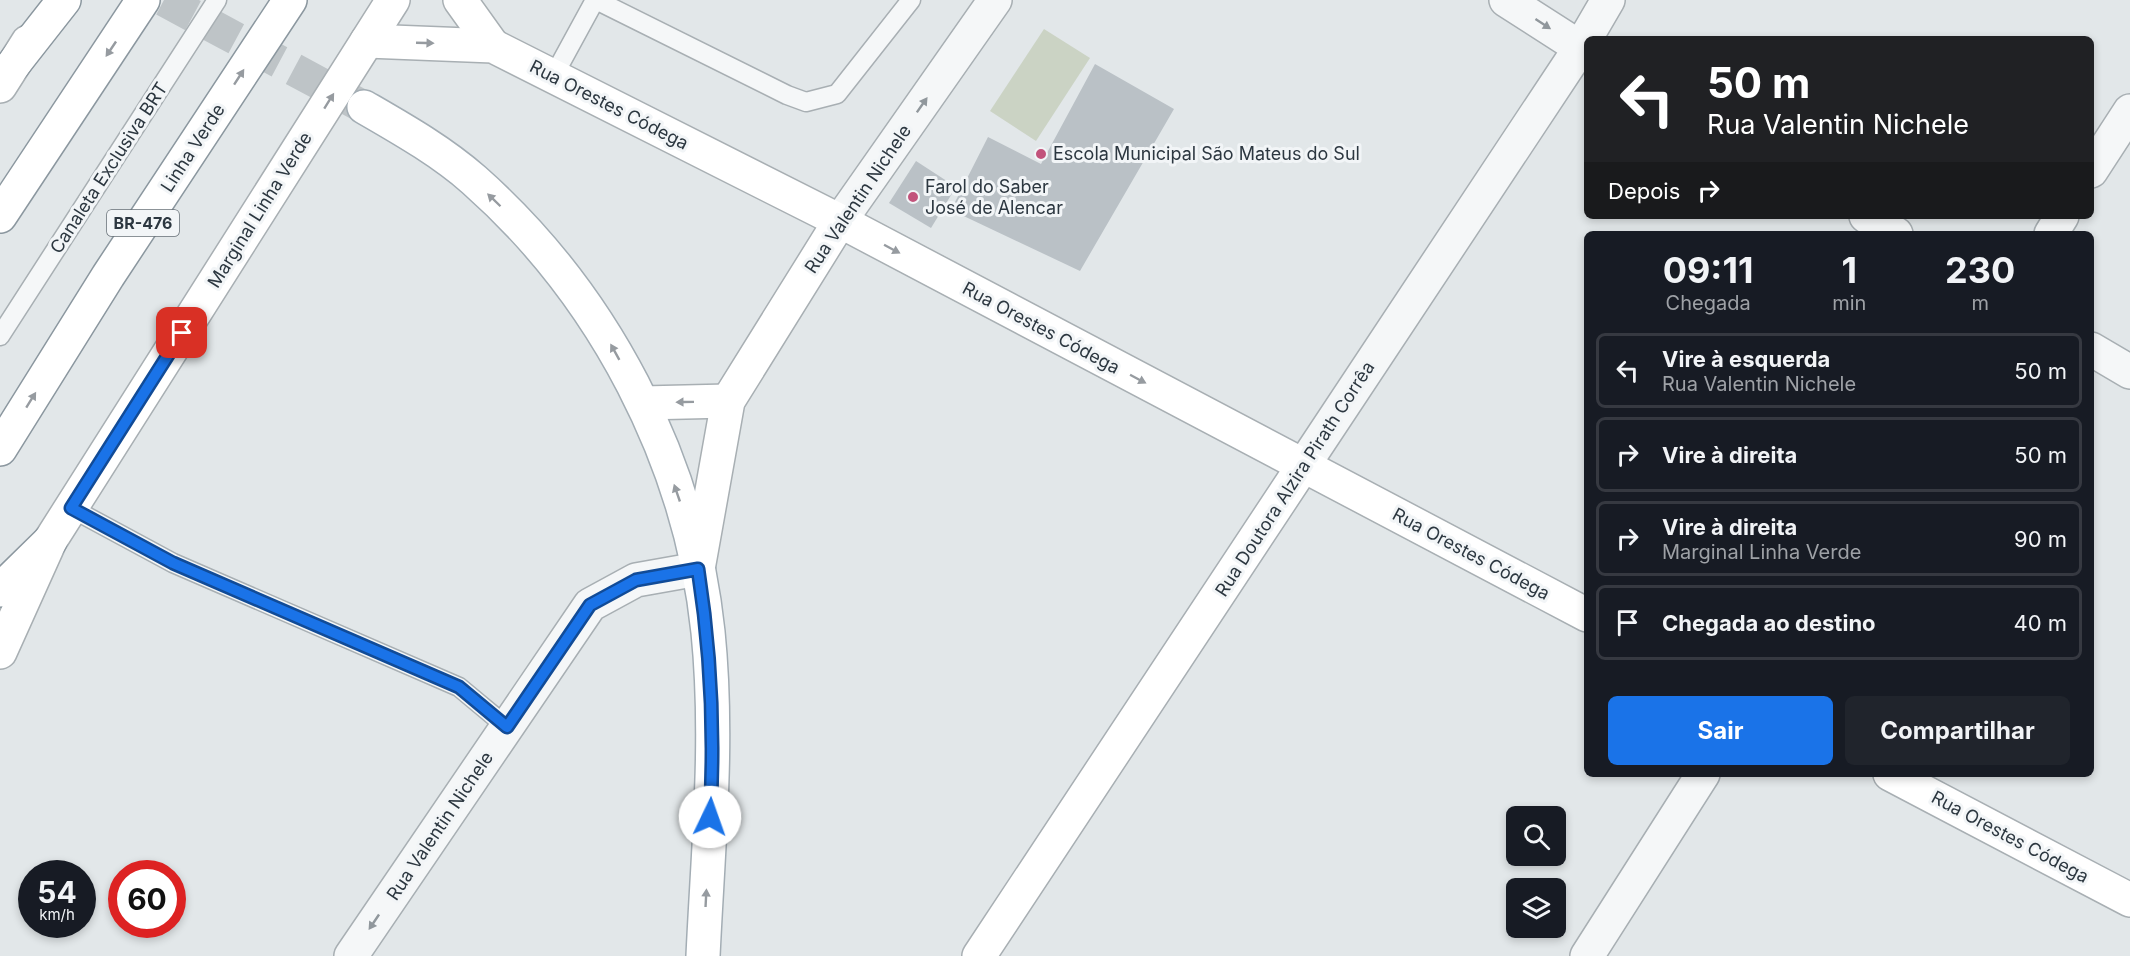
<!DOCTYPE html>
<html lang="pt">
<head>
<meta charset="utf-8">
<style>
  :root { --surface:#171b24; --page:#20242c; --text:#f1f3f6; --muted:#9ea1a6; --line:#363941; --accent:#1a73e8 }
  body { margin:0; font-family:Inter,sans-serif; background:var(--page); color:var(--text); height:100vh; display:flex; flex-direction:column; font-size:22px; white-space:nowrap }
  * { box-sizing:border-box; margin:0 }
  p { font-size:20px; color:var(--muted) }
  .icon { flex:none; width:33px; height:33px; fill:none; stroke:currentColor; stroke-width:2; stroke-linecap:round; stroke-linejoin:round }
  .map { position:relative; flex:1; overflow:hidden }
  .panel { position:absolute; left:1584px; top:231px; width:510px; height:546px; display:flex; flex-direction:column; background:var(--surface); border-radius:9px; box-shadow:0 3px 9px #0003 }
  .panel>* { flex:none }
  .guide { position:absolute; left:1584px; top:36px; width:510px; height:183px; border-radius:9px; box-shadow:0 3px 9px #0003; background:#202124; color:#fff; overflow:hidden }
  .tools { position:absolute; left:1506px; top:806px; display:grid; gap:12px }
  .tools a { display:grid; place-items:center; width:60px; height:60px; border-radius:9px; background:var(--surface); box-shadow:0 3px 9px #0003; font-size:30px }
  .speed { position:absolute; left:18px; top:860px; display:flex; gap:12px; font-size:30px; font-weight:700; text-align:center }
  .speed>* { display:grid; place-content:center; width:78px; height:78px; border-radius:50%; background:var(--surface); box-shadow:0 3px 9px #0003; line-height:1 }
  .speed small { font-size:15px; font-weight:400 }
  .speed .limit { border:9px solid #d22; background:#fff; color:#111 }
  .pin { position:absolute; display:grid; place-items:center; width:51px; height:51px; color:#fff; margin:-26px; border-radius:12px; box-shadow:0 3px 9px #0006 }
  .me { position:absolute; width:66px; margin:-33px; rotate:3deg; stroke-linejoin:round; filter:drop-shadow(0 0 4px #0008) }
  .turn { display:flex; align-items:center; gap:21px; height:126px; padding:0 24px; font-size:27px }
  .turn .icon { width:78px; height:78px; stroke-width:2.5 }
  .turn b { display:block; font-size:42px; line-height:51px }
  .then { display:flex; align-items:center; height:57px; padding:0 24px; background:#0003; gap:12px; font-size:22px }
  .eta { display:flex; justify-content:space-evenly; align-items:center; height:102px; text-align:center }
  .eta b { font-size:36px; font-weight:700; line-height:42px }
  .button { display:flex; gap:12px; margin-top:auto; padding:12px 24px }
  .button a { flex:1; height:69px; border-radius:9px; background:var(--accent); color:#fff; font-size:24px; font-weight:700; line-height:69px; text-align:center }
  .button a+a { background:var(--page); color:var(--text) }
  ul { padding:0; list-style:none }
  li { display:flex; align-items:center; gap:18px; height:75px; margin:0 12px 9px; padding:0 12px; border:3px solid var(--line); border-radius:9px }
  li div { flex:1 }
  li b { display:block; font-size:22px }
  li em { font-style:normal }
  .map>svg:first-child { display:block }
  .green { fill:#cbd3c4 }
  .building { fill:#bac1c6 }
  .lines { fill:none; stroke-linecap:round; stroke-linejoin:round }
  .primary-tunnel { stroke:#bec4c7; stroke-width:33; stroke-dasharray:33 16; stroke-linecap:butt }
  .lane-casing { stroke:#a8afb3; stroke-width:21 }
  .street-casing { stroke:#a8afb3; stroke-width:36 }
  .secondary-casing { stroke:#a8afb3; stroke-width:36 }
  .primary-casing { stroke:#a3adb4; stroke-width:36 }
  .highway-casing { stroke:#8b979f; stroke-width:36 }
  .lane { stroke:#f5f7f8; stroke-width:18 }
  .street { stroke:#f5f7f8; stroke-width:33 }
  .secondary { stroke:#fff; stroke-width:33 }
  .primary { stroke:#fff; stroke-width:33 }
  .highway { stroke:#fff; stroke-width:33 }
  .oneway { fill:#90979c }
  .oneway2 { fill:#969ba0 }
  .route-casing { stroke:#114b97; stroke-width:15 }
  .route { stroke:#1a73e8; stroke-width:10 }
  .poi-dot { fill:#c2537b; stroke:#f2f5f7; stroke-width:2 }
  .labels { text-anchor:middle; stroke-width:6; stroke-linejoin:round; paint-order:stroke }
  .shield { fill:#f2f5f7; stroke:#677077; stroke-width:1.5 }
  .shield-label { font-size:16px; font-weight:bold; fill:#2c3740 }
  .street-label { font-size:18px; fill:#2c3740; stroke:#f2f5f7 }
  .poi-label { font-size:18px; fill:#2c3740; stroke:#f2f5f7; text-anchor:start }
</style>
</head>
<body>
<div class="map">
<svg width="2130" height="956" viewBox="0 0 2130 956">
  <rect width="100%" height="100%" fill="#e2e7e9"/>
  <path class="green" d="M1044 29 1090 58 1036 141 990 111Z"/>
  <g class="building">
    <path d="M1095 64 1174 109 1080 271 951 210 988 137 1041 164Z"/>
    <path d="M916 161 956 187 931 228 889 203Z"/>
  </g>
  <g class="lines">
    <path class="primary-tunnel" d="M164 0 360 105"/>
    <defs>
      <g id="lane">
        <path d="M596 0 787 95 806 102 837 94 911 0"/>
        <path d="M553 77 595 0"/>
        <path d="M0 336 217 0"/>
        <path d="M71 508 173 563 459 687 507 727"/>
      </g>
      <g id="street">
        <path d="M1506 0 1587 52"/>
        <path d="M2091 171 2130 111"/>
        <path d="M1866 216 1896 234"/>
        <path d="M840 221 995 0"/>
        <path d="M2051 234 2062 216"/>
        <path d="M2091 349 2130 372"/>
        <path d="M1303 466 1580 48 1608 0"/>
        <path d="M351 956 590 605 636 580 698 569"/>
        <path d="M1587 956 1703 774"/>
      </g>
      <g id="secondary">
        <path d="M460 0 493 46"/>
        <path d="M367 41 493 46 840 221 1587 615"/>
        <path d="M0 86 28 42"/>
        <path d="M643 403 728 401"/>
        <path d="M698 569 728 401 840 221"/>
        <path d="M0 652 50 541 393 0"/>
        <path d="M1890 774 2130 900"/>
        <path d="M979 956 1303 466"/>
      </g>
      <path id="primary" d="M364 107C402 129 441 151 474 180 604 295 690 460 708 632 719 740 708 848 703 956"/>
      <g id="highway">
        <path d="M13 65 64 0"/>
        <path d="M0 216 143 0"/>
        <path d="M0 449 108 276 290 0"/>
        <path d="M0 590 50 541"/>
      </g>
    </defs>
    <use href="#lane" class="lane-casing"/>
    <use href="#street" class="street-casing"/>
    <use href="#secondary" class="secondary-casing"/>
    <use href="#primary" class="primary-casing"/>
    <use href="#highway" class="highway-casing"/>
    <use href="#lane" class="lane"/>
    <use href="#street" class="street"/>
    <use href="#secondary" class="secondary"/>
    <use href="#primary" class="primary"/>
    <use href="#highway" class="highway"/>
  </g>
  <defs><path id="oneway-solid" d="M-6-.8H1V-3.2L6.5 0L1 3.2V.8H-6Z" transform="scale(1.5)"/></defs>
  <g class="oneway">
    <use href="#oneway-solid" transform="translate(1543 24) rotate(33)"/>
    <use href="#oneway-solid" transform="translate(922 105) rotate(-55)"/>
    <use href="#oneway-solid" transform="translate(374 922) rotate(124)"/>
  </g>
  <g class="oneway2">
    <use href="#oneway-solid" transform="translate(425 43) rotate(2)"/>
    <use href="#oneway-solid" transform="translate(111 49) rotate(124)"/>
    <use href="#oneway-solid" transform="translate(239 77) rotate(-57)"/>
    <use href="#oneway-solid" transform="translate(329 101) rotate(-58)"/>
    <use href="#oneway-solid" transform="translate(494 200) rotate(-136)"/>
    <use href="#oneway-solid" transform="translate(892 249) rotate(28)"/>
    <use href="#oneway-solid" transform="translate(615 352) rotate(-119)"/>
    <use href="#oneway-solid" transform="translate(1138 379) rotate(28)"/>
    <use href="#oneway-solid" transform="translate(31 400) rotate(-58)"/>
    <use href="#oneway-solid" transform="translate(685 402) rotate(179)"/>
    <use href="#oneway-solid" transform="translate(677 493) rotate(-109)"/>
    <use href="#oneway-solid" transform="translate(706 898) rotate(-87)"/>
  </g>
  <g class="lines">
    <defs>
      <path id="route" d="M182 333 71 508 173 563 459 687 507 727 590 605 636 580 698 569C711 652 715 733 710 817"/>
    </defs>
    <use href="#route" class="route-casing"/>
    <use href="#route" class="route"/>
  </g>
  <g class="poi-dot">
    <circle cx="1041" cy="154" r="6"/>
    <circle cx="913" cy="197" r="6"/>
  </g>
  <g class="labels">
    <rect class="shield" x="107" y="210" width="72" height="26" rx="4.5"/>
    <g class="shield-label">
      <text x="143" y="229">BR-476</text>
    </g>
    <g class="street-label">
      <text transform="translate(609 105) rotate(27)" y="6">Rua Orestes Códega</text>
      <text transform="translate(193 148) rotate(-57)" y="6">Linha Verde</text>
      <text transform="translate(109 168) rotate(-57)" y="6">Canaleta Exclusiva BRT</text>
      <text transform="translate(858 199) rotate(-56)" y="6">Rua Valentin Nichele</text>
      <text transform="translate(260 210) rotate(-58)" y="6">Marginal Linha Verde</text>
      <text transform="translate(1041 328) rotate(28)" y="6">Rua Orestes Códega</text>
      <text transform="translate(1295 479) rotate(-57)" y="6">Rua Doutora Alzira Pirath Corrêa</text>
      <text transform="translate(1471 554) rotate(28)" y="6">Rua Orestes Códega</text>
      <text transform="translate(440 826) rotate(-56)" y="6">Rua Valentin Nichele</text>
      <text transform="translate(2010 837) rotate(28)" y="6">Rua Orestes Códega</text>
    </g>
    <g class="poi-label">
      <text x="1053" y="160">Escola Municipal São Mateus do Sul</text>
      <text x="925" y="193">Farol do Saber<tspan x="925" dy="21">José de Alencar</tspan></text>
    </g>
  </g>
</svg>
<div class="tools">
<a><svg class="icon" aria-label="search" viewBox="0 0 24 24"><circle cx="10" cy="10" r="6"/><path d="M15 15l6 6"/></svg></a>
<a><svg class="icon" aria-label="layers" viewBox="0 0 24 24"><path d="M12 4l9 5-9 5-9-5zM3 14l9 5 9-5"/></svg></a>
</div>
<div class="speed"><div>54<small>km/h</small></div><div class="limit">60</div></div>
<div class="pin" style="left:182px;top:333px;background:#d93025"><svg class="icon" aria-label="arrive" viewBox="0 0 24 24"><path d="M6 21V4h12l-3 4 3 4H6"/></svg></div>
<svg class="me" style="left:710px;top:817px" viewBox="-20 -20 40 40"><circle r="19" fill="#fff"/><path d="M0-13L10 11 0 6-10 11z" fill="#1a73e8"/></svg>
<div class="guide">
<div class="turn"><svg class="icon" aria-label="left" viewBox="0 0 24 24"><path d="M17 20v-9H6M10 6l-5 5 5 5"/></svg><div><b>50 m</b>Rua Valentin Nichele</div></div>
<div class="then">Depois<svg class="icon" aria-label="right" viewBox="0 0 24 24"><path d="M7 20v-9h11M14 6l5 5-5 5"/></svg></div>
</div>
<section class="panel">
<div class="eta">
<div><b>09:11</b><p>Chegada</p></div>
<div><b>1</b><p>min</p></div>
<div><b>230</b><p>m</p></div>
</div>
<ul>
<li><svg class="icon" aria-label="left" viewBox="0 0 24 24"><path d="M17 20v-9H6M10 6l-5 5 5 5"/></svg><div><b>Vire à esquerda</b><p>Rua Valentin Nichele</p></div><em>50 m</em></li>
<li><svg class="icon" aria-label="right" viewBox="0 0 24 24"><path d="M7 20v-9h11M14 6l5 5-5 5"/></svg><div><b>Vire à direita</b></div><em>50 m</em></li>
<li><svg class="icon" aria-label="right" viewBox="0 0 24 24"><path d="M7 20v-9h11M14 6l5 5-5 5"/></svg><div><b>Vire à direita</b><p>Marginal Linha Verde</p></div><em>90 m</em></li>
<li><svg class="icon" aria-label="arrive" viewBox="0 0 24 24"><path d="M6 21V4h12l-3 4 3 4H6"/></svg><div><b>Chegada ao destino</b></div><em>40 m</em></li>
</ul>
<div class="button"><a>Sair</a><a>Compartilhar</a></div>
</section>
</div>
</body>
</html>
